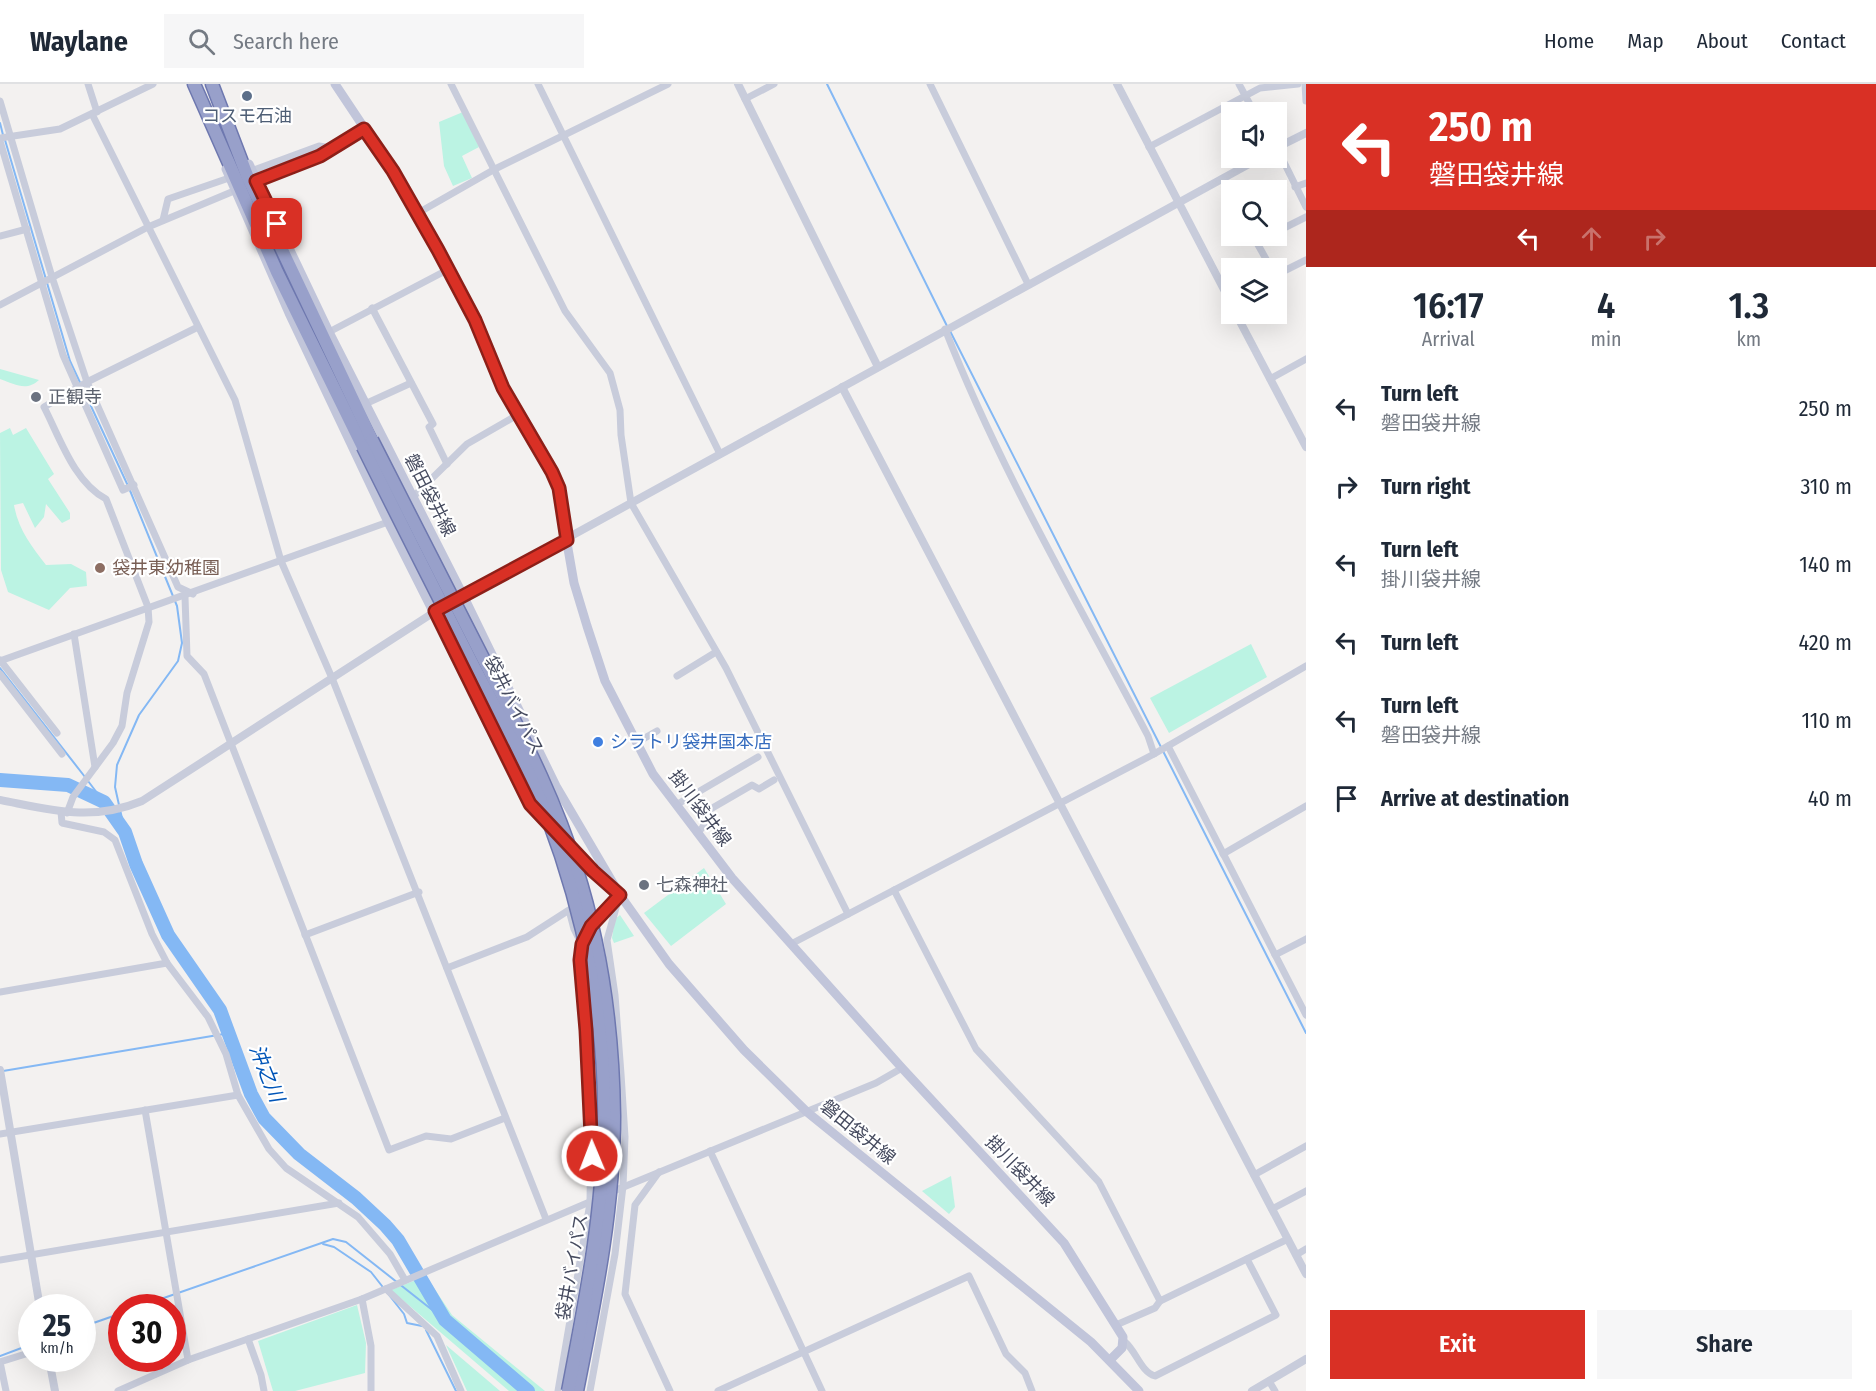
<!DOCTYPE html>
<html lang="en">
<head>
<meta charset="utf-8">
<style>
  :root { --surface:#fff; --page:#f6f6f7; --text:#1f2937; --muted:#747a83; --line:#e0e1e3; --accent:#d93025 }
  body { margin:0; font-family:"Fira Sans Condensed","Noto Sans JP",sans-serif; background:var(--page); color:var(--text); height:100vh; display:flex; flex-direction:column; font-size:22px; white-space:nowrap }
  * { box-sizing:border-box; margin:0 }
  p { font-size:20px; color:var(--muted) }
  .icon { flex:none; width:33px; height:33px; fill:none; stroke:currentColor; stroke-width:2; stroke-linecap:round; stroke-linejoin:round }
  .map { position:relative; flex:1; overflow:hidden }
  .drawer { display:flex; flex-direction:column; background:var(--surface); width:570px }
  .drawer>* { flex:none }
  .hud { background:#d93025; color:#fff; overflow:hidden }
  .tools { position:absolute; left:1221px; top:18px; display:grid; gap:12px }
  .tools a { display:grid; place-items:center; width:66px; height:66px; border-radius:0px; background:var(--surface); box-shadow:0 6px 24px #0002; font-size:30px }
  .speed { position:absolute; left:18px; top:1210px; display:flex; gap:12px; font-size:30px; font-weight:700; text-align:center }
  .speed>* { display:grid; place-content:center; width:78px; height:78px; border-radius:50%; background:var(--surface); box-shadow:0 6px 24px #0002; line-height:1 }
  .speed small { font-size:15px; font-weight:400 }
  .speed .limit { border:9px solid #d22; background:#fff; color:#111 }
  .pin { position:absolute; display:grid; place-items:center; width:51px; height:51px; color:#fff; margin:-26px; border-radius:12px; box-shadow:0 3px 9px #0006 }
  .me { position:absolute; width:66px; margin:-33px; rotate:359deg; stroke-linejoin:round; filter:drop-shadow(0 0 4px #0008) }
  .turn { display:flex; align-items:center; gap:21px; height:126px; padding:0 24px; font-size:27px }
  .turn .icon { width:78px; height:78px; stroke-width:2.5 }
  .turn b { display:block; font-size:42px; line-height:51px }
  .lanes { display:flex; align-items:center; height:57px; padding:0 24px; background:#0003; justify-content:center; gap:30px; direction:ltr }
  .lanes .off { opacity:.35 }
  .eta { display:flex; justify-content:space-evenly; align-items:center; height:102px; text-align:center }
  .eta b { font-size:36px; font-weight:600; line-height:42px }
  .button { display:flex; gap:12px; margin-top:auto; padding:12px 24px }
  .button a { flex:1; height:69px; border-radius:0px; background:var(--accent); color:#fff; font-size:24px; font-weight:600; line-height:69px; text-align:center }
  .button a+a { background:var(--page); color:var(--text) }
  ul { padding:0; list-style:none }
  li { display:flex; align-items:center; gap:18px; height:78px; padding:0 24px }
  li div { flex:1 }
  li b { display:block; font-size:22px }
  li em { font-style:normal }
  header { display:flex; align-items:center; gap:36px; box-sizing:border-box; height:84px; padding:0 30px; background:var(--surface); border-bottom:2px solid var(--line) }
  header strong { font-size:28px }
  nav { display:flex; gap:33px; margin-inline-start:auto; font-size:21px }
  .search { width:420px; height:54px; background:var(--page); display:flex; align-items:center; gap:15px; box-sizing:border-box; padding:0 21px; border-radius:0px; color:var(--muted); font-size:22px }
  main { display:flex; flex:1; min-height:0 }
  .map>svg:first-child { display:block }
  .green { fill:#bbf3e3 }
  .lines { fill:none; stroke-linecap:round; stroke-linejoin:round }
  .stream { stroke:#84b8f4; stroke-width:2 }
  .river { stroke:#84b8f4; stroke-width:14 }
  .trunk-casing { stroke:#6e78af; stroke-width:15 }
  .minor { stroke:#c8ccdb; stroke-width:7 }
  .tertiary { stroke:#c8ccdb; stroke-width:8 }
  .secondary { stroke:#c1c5da; stroke-width:9 }
  .trunk { stroke:#98a0ca; stroke-width:12 }
  .trunk-bridge-casing { stroke:#6e78af; stroke-width:15; stroke-linecap:butt }
  .trunk-bridge { stroke:#98a0ca; stroke-width:12 }
  .route-casing { stroke:#8d1f18; stroke-width:15 }
  .route { stroke:#d93025; stroke-width:10 }
  .service-dot { fill:#5c6f8a; stroke:#fff; stroke-width:2 }
  .worship-dot { fill:#6b7280; stroke:#fff; stroke-width:2 }
  .education-dot { fill:#8d6e63; stroke:#fff; stroke-width:2 }
  .shop-dot { fill:#3f7fe0; stroke:#fff; stroke-width:2 }
  .labels { text-anchor:middle; stroke-width:4.5; stroke-linejoin:round; paint-order:stroke }
  .service-label { font-size:18px; fill:#4e5e75; stroke:#fff }
  .worship-label { font-size:18px; fill:#5b616d; stroke:#fff; text-anchor:start }
  .street-label { font-size:18px; fill:#464b5f; stroke:#fff }
  .education-label { font-size:18px; fill:#785e54; stroke:#fff; text-anchor:start }
  .shop-label { font-size:18px; fill:#366cbe; stroke:#fff; text-anchor:start }
  .water-label { font-size:20px; font-style:italic; fill:#0055b8; stroke:#fff }
</style>
</head>
<body>
<header>
<strong>Waylane</strong>
<div class="search"><svg class="icon" aria-label="search" viewBox="0 0 24 24"><circle cx="10" cy="10" r="6"/><path d="M15 15l6 6"/></svg>Search here</div>
<nav><a>Home</a><a>Map</a><a>About</a><a>Contact</a></nav>
</header>
<main>
<div class="map">
<svg width="1306" height="1307" viewBox="0 0 1306 1307">
  <rect width="100%" height="100%" fill="#f3f1f0"/>
  <g class="green">
    <path d="M463 28 479 63 462 72 472 94 453 102 444 82 439 38Z"/>
    <path d="M0 285 39 296C26 308 15 300 0 295Z"/>
    <path d="M10 344 13 351 26 344 54 390 48 395 70 429V435L62 439 46 420 44 433 35 444 23 419 14 421C18 445 32 463 46 481L71 480 86 488 87 502 70 504 49 526 8 508 1 486 0 349Z"/>
    <path d="M1251 560 1267 593 1169 649 1150 614Z"/>
    <path d="M704 784 726 820 671 862 644 829Z"/>
    <path d="M620 831 634 852 614 859 612 854 615 835Z"/>
    <path d="M951 1092 955 1123 949 1130 922 1107Z"/>
    <path d="M426 1192 452 1231 545 1307H509L391 1206Z"/>
    <path d="M357 1221 366 1259 365 1289 295 1307H273L258 1257Z"/>
    <path d="M446 1261 500 1307H467Z"/>
  </g>
  <g class="lines">
    <g class="stream">
      <path d="M827 0 947 242"/>
      <path d="M0 39 3 51"/>
      <path d="M5 56 70 277 129 404 177 522 182 559 178 577 139 631 117 681 115 703 125 748"/>
      <path d="M950 247 1306 949"/>
      <path d="M0 584 85 693"/>
      <path d="M88 697 104 718"/>
      <path d="M3 987 230 949"/>
      <path d="M323 1160 334 1163 371 1188 404 1230 407 1239 422 1242"/>
      <path d="M135 1224 333 1155 346 1158 445 1236"/>
      <path d="M82 1243 122 1229"/>
      <path d="M426 1246 456 1307"/>
      <path d="M0 1272 32 1260"/>
    </g>
    <path class="river" d="M0 696 68 701 104 718 125 748 136 780 168 851 220 926 251 1010 264 1034 299 1070 356 1114 385 1141 398 1156 445 1236 528 1307"/>
    <defs>
      <g id="trunk">
        <path d="M194 0 277 188 363 363"/>
        <path d="M212 0 248 94 372 356"/>
      </g>
    </defs>
    <use href="#trunk" class="trunk-casing"/>
    <g class="minor">
      <path d="M88 0 97 28"/>
      <path d="M451 0 565 227 610 289 620 326 621 351 631 419 726 584 848 830"/>
      <path d="M538 0 720 370"/>
      <path d="M930 0 1028 200"/>
      <path d="M1239 0 1254 28"/>
      <path d="M1305 0 1306 17"/>
      <path d="M745 15 774 0"/>
      <path d="M0 17 52 193 87 298 178 503 193 510"/>
      <path d="M92 30 235 316 281 477 332 594 546 1135"/>
      <path d="M0 54 60 45 153 0"/>
      <path d="M0 57 63 271 123 406 134 401"/>
      <path d="M1149 63 1260 4 1298 0"/>
      <path d="M1277 64 1306 123"/>
      <path d="M251 87 319 62 332 64"/>
      <path d="M256 97 320 72 332 64"/>
      <path d="M1295 103 1306 99"/>
      <path d="M418 129 495 85 668 0"/>
      <path d="M163 136 168 115 229 94"/>
      <path d="M1276 148 1306 133"/>
      <path d="M0 152 27 145"/>
      <path d="M1271 184 1257 159 1271 152"/>
      <path d="M1276 191 1306 176"/>
      <path d="M0 221 148 143 234 107"/>
      <path d="M372 224 433 340 429 343 447 380"/>
      <path d="M945 245C1000 386 1078 518 1148 652L1154 670"/>
      <path d="M329 248 449 185"/>
      <path d="M1270 295 1306 275"/>
      <path d="M365 320 411 299"/>
      <path d="M413 413 467 360 519 330"/>
      <path d="M185 513 187 572 204 590 389 1066 426 1052 451 1055 505 1034"/>
      <path d="M74 550 95 683"/>
      <path d="M0 576 57 649"/>
      <path d="M0 577 388 438"/>
      <path d="M0 590 62 670"/>
      <path d="M677 592 716 568"/>
      <path d="M636 659 657 647"/>
      <path d="M1168 662 1306 931"/>
      <path d="M676 721 758 673"/>
      <path d="M61 728 62 739 104 748 115 756 152 850 167 879 208 933 226 970 238 1011 269 1065 286 1084 358 1133 390 1170 405 1196"/>
      <path d="M67 729 73 713 113 659 122 642 127 609 149 538 148 523 106 415C74 398 60 354 44 323L87 298 198 243"/>
      <path d="M697 749 704 742 702 730 752 701 759 705 774 696"/>
      <path d="M1223 770 1306 722"/>
      <path d="M894 806 976 965 1099 1098 1160 1217 1288 1155"/>
      <path d="M591 842 620 811"/>
      <path d="M305 851 419 808"/>
      <path d="M791 860 1154 670 1306 582"/>
      <path d="M1275 871 1306 855"/>
      <path d="M447 884 527 853 569 826 574 845 580 857"/>
      <path d="M0 908 167 879"/>
      <path d="M145 1026 188 1276"/>
      <path d="M0 1050 238 1011"/>
      <path d="M710 1067 822 1307"/>
      <path d="M659 1088 635 1121 625 1210 670 1307"/>
      <path d="M1254 1091 1306 1062"/>
      <path d="M609 1109 876 999 902 984"/>
      <path d="M1272 1125 1306 1107"/>
      <path d="M1296 1171 1306 1165"/>
      <path d="M0 1176 339 1119"/>
      <path d="M386 1205 437 1252 461 1307"/>
      <path d="M362 1215 371 1262V1307"/>
      <path d="M1116 1241 1155 1224 1160 1217"/>
      <path d="M248 1255 261 1291 264 1307"/>
      <path d="M1125 1258C1136 1267 1141 1288 1155 1292L1276 1231 1247 1175"/>
      <path d="M1269 1297 1275 1307"/>
      <path d="M6 1307 0 1278 32 1268"/>
      <path d="M118 1307 188 1276 362 1215 599 1114"/>
      <path d="M558 1307 590 1119 591 1030 580 876 582 860"/>
      <path d="M590 1307 615 1170 623 1102 625 1053 621 990 615 911 607 856 619 813"/>
      <path d="M718 1307 969 1192 1006 1270 1025 1289 1032 1307"/>
    </g>
    <g class="tertiary">
      <path d="M738 0 878 283"/>
      <path d="M1117 0 1232 221"/>
      <path d="M332 64 364 45"/>
      <path d="M1276 64 1306 49"/>
      <path d="M1236 230 1306 363"/>
      <path d="M842 303 1306 1190"/>
      <path d="M458 514 1260 74"/>
      <path d="M0 716C52 726 91 738 142 717L439 525"/>
      <path d="M0 986 40 1224"/>
      <path d="M49 1275 55 1307"/>
      <path d="M1252 1307 1306 1275"/>
    </g>
    <g class="secondary">
      <path d="M335 0 393 87 418 129 475 235 503 304 556 396 574 499 587 542 605 597 653 690 732 794 902 984 1064 1159 1123 1253 1122 1264 1110 1276"/>
      <path d="M249 80 329 248 463 511 556 702 620 811 669 880 744 966 807 1028 1091 1258 1139 1307"/>
      <path d="M226 85 289 229 388 438 530 720 548 740"/>
      <path d="M571 765 614 805"/>
    </g>
    <use href="#trunk" class="trunk"/>
    <defs>
      <g id="trunk-bridge">
        <path d="M372 356C409 429 447 503 484 576 518 644 554 711 576 783 602 864 613 948 614 1032 614 1125 595 1216 577 1307"/>
        <path d="M363 363C400 438 438 512 476 587 501 635 529 684 548 735 584 830 606 938 604 1039 603 1130 585 1218 568 1307"/>
      </g>
    </defs>
    <use href="#trunk-bridge" class="trunk-bridge-casing"/>
    <use href="#trunk-bridge" class="trunk-bridge"/>
  </g>
  <g class="lines">
    <defs>
      <path id="route" d="M277 140 256 97 320 72 364 45 393 87 438 166 475 236 503 304 552 388 559 404 567 456 435 527 530 720 593 787 620 811 591 842 582 860 580 876 586 946 592 1072"/>
    </defs>
    <use href="#route" class="route-casing"/>
    <use href="#route" class="route"/>
  </g>
  <circle class="service-dot" cx="247" cy="12" r="6"/>
  <g class="worship-dot">
    <circle cx="36" cy="313" r="6"/>
    <circle cx="644" cy="801" r="6"/>
  </g>
  <circle class="education-dot" cx="100" cy="484" r="6"/>
  <circle class="shop-dot" cx="598" cy="658" r="6"/>
  <g class="labels">
    <g class="service-label">
      <text x="247" y="38">コスモ石油</text>
    </g>
    <g class="worship-label">
      <text x="48" y="319">正観寺</text>
      <text x="656" y="807">七森神社</text>
    </g>
    <g class="street-label">
      <text transform="translate(430 411) rotate(63)" y="6">磐田袋井線</text>
      <text transform="translate(514 621) rotate(63)" y="6">袋井バイパス</text>
      <text transform="translate(700 724) rotate(53)" y="6">掛川袋井線</text>
      <text transform="translate(858 1048) rotate(39)" y="6">磐田袋井線</text>
      <text transform="translate(1020 1087) rotate(46)" y="6">掛川袋井線</text>
      <text transform="translate(572 1183) rotate(-80)" y="6">袋井バイパス</text>
    </g>
    <g class="education-label">
      <text x="112" y="490">袋井東幼稚園</text>
    </g>
    <g class="shop-label">
      <text x="610" y="664">シラトリ袋井国本店</text>
    </g>
    <g class="water-label">
      <text transform="translate(267 989) rotate(68)" y="7">沖之川</text>
    </g>
  </g>
</svg>
<div class="tools">
<a><svg class="icon" aria-label="sound" viewBox="0 0 24 24"><path d="M4 9h4l5-4v14l-5-4H4zM17 9q2 3 0 6"/></svg></a>
<a><svg class="icon" aria-label="search" viewBox="0 0 24 24"><circle cx="10" cy="10" r="6"/><path d="M15 15l6 6"/></svg></a>
<a><svg class="icon" aria-label="layers" viewBox="0 0 24 24"><path d="M12 4l9 5-9 5-9-5zM3 14l9 5 9-5"/></svg></a>
</div>
<div class="speed"><div>25<small>km/h</small></div><div class="limit">30</div></div>
<div class="pin" style="left:277px;top:140px;background:#d93025"><svg class="icon" aria-label="arrive" viewBox="0 0 24 24"><path d="M6 21V4h12l-3 4 3 4H6"/></svg></div>
<svg class="me" style="left:592px;top:1072px" viewBox="-20 -20 40 40"><circle r="17" fill="#d93025" stroke="#fff" stroke-width="3"/><path d="M0-11L8 9 0 5-8 9z" fill="#fff"/></svg>
</div>
<section class="drawer">
<div class="hud">
<div class="turn"><svg class="icon" aria-label="left" viewBox="0 0 24 24"><path d="M17 20v-9H6M10 6l-5 5 5 5"/></svg><div><b>250 m</b>磐田袋井線</div></div>
<div class="lanes"><svg class="icon" aria-label="left" viewBox="0 0 24 24"><path d="M17 20v-9H6M10 6l-5 5 5 5"/></svg><svg class="icon off" aria-label="ahead" viewBox="0 0 24 24"><path d="M12 20V5M6 11l6-6 6 6"/></svg><svg class="icon off" aria-label="right" viewBox="0 0 24 24"><path d="M7 20v-9h11M14 6l5 5-5 5"/></svg></div>
</div>
<div class="eta">
<div><b>16:17</b><p>Arrival</p></div>
<div><b>4</b><p>min</p></div>
<div><b>1.3</b><p>km</p></div>
</div>
<ul>
<li><svg class="icon" aria-label="left" viewBox="0 0 24 24"><path d="M17 20v-9H6M10 6l-5 5 5 5"/></svg><div><b>Turn left</b><p>磐田袋井線</p></div><em>250 m</em></li>
<li><svg class="icon" aria-label="right" viewBox="0 0 24 24"><path d="M7 20v-9h11M14 6l5 5-5 5"/></svg><div><b>Turn right</b></div><em>310 m</em></li>
<li><svg class="icon" aria-label="left" viewBox="0 0 24 24"><path d="M17 20v-9H6M10 6l-5 5 5 5"/></svg><div><b>Turn left</b><p>掛川袋井線</p></div><em>140 m</em></li>
<li><svg class="icon" aria-label="left" viewBox="0 0 24 24"><path d="M17 20v-9H6M10 6l-5 5 5 5"/></svg><div><b>Turn left</b></div><em>420 m</em></li>
<li><svg class="icon" aria-label="left" viewBox="0 0 24 24"><path d="M17 20v-9H6M10 6l-5 5 5 5"/></svg><div><b>Turn left</b><p>磐田袋井線</p></div><em>110 m</em></li>
<li><svg class="icon" aria-label="arrive" viewBox="0 0 24 24"><path d="M6 21V4h12l-3 4 3 4H6"/></svg><div><b>Arrive at destination</b></div><em>40 m</em></li>
</ul>
<div class="button"><a>Exit</a><a>Share</a></div>
</section>
</main>
</body>
</html>
